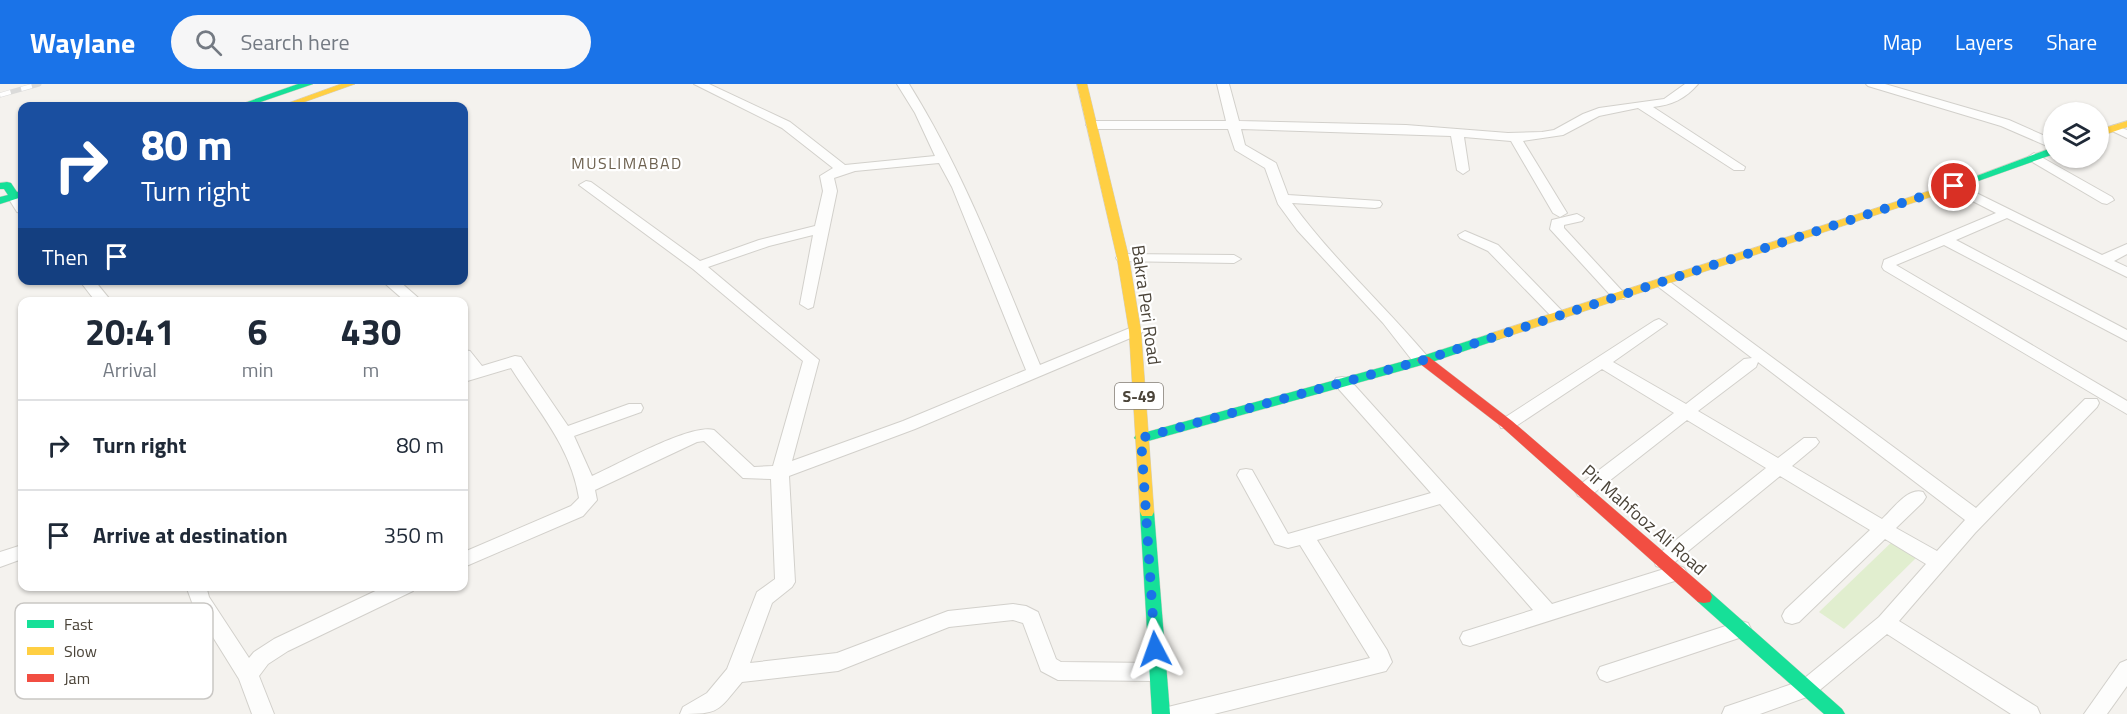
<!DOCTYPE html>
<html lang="en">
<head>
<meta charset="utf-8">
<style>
  :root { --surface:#fff; --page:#f6f6f7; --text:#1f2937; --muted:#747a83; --line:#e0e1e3; --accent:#1a73e8 }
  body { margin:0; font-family:"Titillium Web",sans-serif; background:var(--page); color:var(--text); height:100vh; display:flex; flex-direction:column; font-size:22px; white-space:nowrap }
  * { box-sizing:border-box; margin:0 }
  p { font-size:20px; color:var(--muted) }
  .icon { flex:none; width:33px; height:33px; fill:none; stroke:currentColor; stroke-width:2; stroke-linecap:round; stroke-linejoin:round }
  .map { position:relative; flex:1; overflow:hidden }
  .panel { position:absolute; left:18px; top:213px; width:450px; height:294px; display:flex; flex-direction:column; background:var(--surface); border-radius:12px; box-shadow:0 2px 4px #0004 }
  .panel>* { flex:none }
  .top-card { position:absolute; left:18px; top:18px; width:450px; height:183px; border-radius:12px; box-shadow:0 2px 4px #0004; background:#1a4fa0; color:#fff; overflow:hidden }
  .tools { position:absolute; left:2043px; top:18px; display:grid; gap:12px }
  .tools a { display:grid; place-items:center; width:66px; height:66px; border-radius:50%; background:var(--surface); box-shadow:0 2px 4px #0004; font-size:30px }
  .pin { position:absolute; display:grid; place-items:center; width:51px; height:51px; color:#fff; margin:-26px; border:3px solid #fff; border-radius:50%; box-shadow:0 2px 6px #0007 }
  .me { position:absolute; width:66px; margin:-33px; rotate:356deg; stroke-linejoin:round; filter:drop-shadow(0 0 4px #0008) }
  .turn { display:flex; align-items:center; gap:21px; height:126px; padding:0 24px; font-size:27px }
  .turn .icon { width:78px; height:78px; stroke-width:2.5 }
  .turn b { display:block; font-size:42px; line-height:51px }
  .then { display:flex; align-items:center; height:57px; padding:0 24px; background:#0003; gap:12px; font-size:22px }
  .eta { display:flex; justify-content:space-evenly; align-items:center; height:102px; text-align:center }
  .eta b { font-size:36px; font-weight:700; line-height:42px }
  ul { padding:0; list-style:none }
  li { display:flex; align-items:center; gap:18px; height:90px; padding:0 24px; border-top:2px solid var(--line) }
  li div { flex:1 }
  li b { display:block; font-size:22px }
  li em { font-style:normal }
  header { display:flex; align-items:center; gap:36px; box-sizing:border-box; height:84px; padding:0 30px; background:var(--accent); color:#fff }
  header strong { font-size:28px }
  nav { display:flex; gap:33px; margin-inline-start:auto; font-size:21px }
  .search { width:420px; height:54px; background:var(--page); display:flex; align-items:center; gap:15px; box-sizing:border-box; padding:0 21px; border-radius:33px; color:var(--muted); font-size:22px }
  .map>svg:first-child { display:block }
  .green { fill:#e1eecf }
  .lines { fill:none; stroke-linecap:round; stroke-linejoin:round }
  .street-casing { stroke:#d2d0cb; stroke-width:2 }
  .fast-casing { stroke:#d3cfc5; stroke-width:1 }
  .slow-casing { stroke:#d3cfc5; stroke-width:1 }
  .jam-casing { stroke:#d3cfc5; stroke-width:1 }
  .street { fill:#fdfdfc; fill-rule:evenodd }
  .fast { fill:#16e098; fill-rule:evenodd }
  .slow { fill:#ffcf43; fill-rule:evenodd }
  .jam { fill:#f24e42; fill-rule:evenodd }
  .rail-casing { stroke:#dbdbda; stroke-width:5 }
  .rail { stroke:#fff; stroke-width:4; stroke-dasharray:11; stroke-linecap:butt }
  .route { stroke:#1a73e8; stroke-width:10; stroke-dasharray:0 18 }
  .labels { text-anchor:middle; stroke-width:4.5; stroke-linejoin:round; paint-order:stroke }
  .far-neighbourhood-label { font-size:16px; letter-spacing:1.5px; fill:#6e6250; stroke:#fff }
  .shield { fill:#fff; stroke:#817c74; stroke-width:1.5 }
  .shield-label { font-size:16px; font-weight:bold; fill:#4b4439 }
  .street-label { font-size:18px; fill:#4b4439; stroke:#fff }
  .key { fill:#fff; stroke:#c9c7c4; stroke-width:1.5 }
  .key-label { font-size:16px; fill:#4b4439 }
</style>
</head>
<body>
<header>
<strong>Waylane</strong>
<div class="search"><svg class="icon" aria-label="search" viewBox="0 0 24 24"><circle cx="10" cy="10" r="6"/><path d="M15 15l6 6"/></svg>Search here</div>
<nav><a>Map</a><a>Layers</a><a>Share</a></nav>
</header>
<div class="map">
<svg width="2127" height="630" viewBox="0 0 2127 630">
  <rect width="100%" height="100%" fill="#f4f2ee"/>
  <path class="green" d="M1896 454 1921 469 1844 545 1819 528Z"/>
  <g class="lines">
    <defs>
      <g id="street">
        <path d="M694 0H709L790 38 845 81 935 72 915 29 897 0H909C964 88 1000 185 1040 281L1130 244H1140L1143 247 1140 250 915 345 789 392 795 498 792 503 772 519 750 579 837 569 948 527 1013 520 1026 522 1038 528 1056 575 1061 578 1156 579 1163 582 1166 588 1163 594 1156 597 1058 596 1041 587 1023 539 1013 536 949 543 838 587 742 598C717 628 720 630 680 630L683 623 707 609 727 585 757 508 775 495 771 395 743 394 704 357 697 358 595 406 597 416 583 432 464 483V468L571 422 579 414C571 363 538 327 511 284L464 298V288L468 286 464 281V266L470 267 482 282 515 272 521 273 568 342 629 320H641L643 324 641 328 574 352 592 392C617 381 691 339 714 346L754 383 773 382 803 277 693 185 579 101 586 97 591 98 700 177 759 156 815 142 823 107 820 92 833 84 782 44ZM939 79 952 103 1026 286 903 337 792 377 819 276 708 183 769 162 813 151 800 220 808 225 813 223 837 107 834 94 855 87Z"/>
        <path d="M1217 0H1229L1239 37 1406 41 1508 49 1542 48 1554 46 1583 30 1599 24 1664 15 1685 0H1698C1685 15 1672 21 1653 23L1745 83 1744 86H1734L1638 24 1599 32 1563 51 1523 57 1567 129 1560 133 1553 129 1511 57 1464 53 1469 86 1463 90 1457 86 1451 52 1241 45 1245 61 1276 79 1288 111 1380 117 1382 120 1380 123 1375 124 1292 119C1332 174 1383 220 1427 272L1429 276 1427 280H1415L1383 239 1297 146 1278 120 1265 84 1235 66 1228 45H1092L1086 41 1092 37H1226Z"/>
        <path d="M1866 0H1885L2009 36 2054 56V65L2001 42 1868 2Z"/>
        <path d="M2114 41 2127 46V54L2108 45Z"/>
        <path d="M2034 69 2112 113 2114 116 2107 120 2102 119 2029 76 2028 73Z"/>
        <path d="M1954 98 2102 171 2127 160V170L2114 177 2127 183V193L2007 134 1956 156 2127 246V257L1944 161 1896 181 2127 317V330L1884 186 1882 183 1884 176 1996 129 1949 105 1947 102Z"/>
        <path d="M14 108 19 109 22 115V129L17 128 7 112Z"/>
        <path d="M1577 130 1584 134 1582 137 1564 141V144L1624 209 1626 212 1624 215H1614L1550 145 1552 136Z"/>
        <path d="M1465 147 1498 161 1564 229 1567 232 1564 235H1554L1488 167 1460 154 1458 151Z"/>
        <path d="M1123 170 1234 171 1241 175 1234 179 1118 177 1116 174 1118 171Z"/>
        <path d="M1661 194 1666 195 1976 424 2085 315H2097L2099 319 2097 323 1975 449 1899 537 2037 623 2040 630H2011L1887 550 1815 610 1760 630H1722L1725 623 1801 597 1879 533 1926 480 1885 455 1799 538 1792 540 1785 538 1782 532 1785 526 1870 446 1780 392 1670 482 1663 484 1656 482 1654 477 1656 472 1766 384 1687 336 1590 412 1584 414 1578 412 1575 407 1578 402 1674 329 1602 285 1513 344H1501L1499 340 1501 336 1654 237 1659 235 1667 240 1613 278 1686 320 1744 275 1752 274 1656 201 1654 198ZM1758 278 1965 436 1937 467 1896 444 1923 418 1926 413 1923 408C1908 403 1893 425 1882 435L1792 382 1816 362 1819 358 1816 354H1804L1778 374 1698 327 1756 283Z"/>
        <path d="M79 196H94L112 218H96Z"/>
        <path d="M381 196H398L423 218H406Z"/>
        <path d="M1342 293 1348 294 1552 520 1677 481 1684 484 1687 489 1684 494 1470 562 1463 560 1460 554 1463 548 1533 526 1440 420 1317 456 1387 566 1392 578 1386 587 1214 630H1165L1168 623 1176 621 1370 574 1300 461 1288 464 1275 460 1237 391 1240 386 1246 385 1252 386 1288 450 1431 409 1336 302 1334 298 1336 294Z"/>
        <path d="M22 461V475L0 483V468Z"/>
        <path d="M186 502H206L209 513 249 574 254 568 274 555 386 502H415L413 507 288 567 268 580 259 592 274 630H252L239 595 193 521Z"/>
        <path d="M1741 537 1748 539 1751 545 1748 551 1607 598 1600 595 1597 589 1600 583Z"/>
        <path d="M2127 576V602L2107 630H2084L2120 579Z"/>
      </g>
      <g id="fast">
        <path d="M298 0H313L249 22H236Z"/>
        <path d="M2054 63V70L1967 101H1959L1958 99Z"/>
        <path d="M7 98 11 99 17 108 22 107V113L0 120V113L8 111 4 105H0V99Z"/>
        <path d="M1496 248 1500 249 1502 252 1500 255 1429 279 1141 359 1134 354 1136 351 1419 273Z"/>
        <path d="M1147 422 1152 424 1154 428 1170 630H1152L1140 428 1142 424Z"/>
        <path d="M1704 507 1710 508 1842 625 1845 630H1824L1698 518 1696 513 1698 508Z"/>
      </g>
      <g id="slow">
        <path d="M341 0H355L293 22 283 21Z"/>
        <path d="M1077 0H1087L1129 174 1141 247 1154 428 1152 432H1142L1140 428 1129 247 1117 174Z"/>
        <path d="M2127 37V43L2098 53V46Z"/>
        <path d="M1963 96 1967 97V101L1500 255 1496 256 1490 252 1492 249Z"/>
      </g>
      <path id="jam" d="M1424 272 1429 273 1512 337 1710 508 1712 513 1710 518 1704 519 1698 518 1502 343 1419 279 1417 276 1419 273Z"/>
    </defs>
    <use href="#street" class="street-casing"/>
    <use href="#fast" class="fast-casing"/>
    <use href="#slow" class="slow-casing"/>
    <use href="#jam" class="jam-casing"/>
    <use href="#street" class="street"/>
    <use href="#fast" class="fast"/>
    <use href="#slow" class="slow"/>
    <use href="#jam" class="jam"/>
    <defs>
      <path id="rail" d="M0 11 39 0"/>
    </defs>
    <use href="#rail" class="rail-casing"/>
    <use href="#rail" class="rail"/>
  </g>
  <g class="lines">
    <path class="route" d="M1155 565 1141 354 1424 276 1954 102"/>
  </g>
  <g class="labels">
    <g class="far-neighbourhood-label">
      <text x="627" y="85">MUSLIMABAD</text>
    </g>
    <rect class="shield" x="1115" y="299" width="48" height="26" rx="4.5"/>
    <g class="shield-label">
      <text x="1139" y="318">S-49</text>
    </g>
    <g class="street-label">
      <text transform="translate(1146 221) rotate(82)" y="6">Bakra Peri Road</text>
      <text transform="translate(1644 436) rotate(41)" y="6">Pir Mahfooz Ali Road</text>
    </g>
  </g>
  <rect x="15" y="519" width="198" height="96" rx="9" class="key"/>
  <rect x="27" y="536" width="27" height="8" fill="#16e098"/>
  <rect x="27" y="563" width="27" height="8" fill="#ffcf43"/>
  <rect x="27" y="590" width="27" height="8" fill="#f24e42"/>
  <g class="key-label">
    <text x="64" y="546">Fast</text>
    <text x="64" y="573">Slow</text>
    <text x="64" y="600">Jam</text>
  </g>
</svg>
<div class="tools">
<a><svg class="icon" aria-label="layers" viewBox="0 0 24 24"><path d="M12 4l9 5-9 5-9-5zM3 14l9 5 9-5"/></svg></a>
</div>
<div class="pin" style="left:1954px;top:102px;background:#d93025"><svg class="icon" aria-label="arrive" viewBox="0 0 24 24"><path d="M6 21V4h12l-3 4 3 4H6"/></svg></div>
<svg class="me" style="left:1155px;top:565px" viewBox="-20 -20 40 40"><path d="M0-17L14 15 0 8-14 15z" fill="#1a73e8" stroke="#fff" stroke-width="4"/></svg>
<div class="top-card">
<div class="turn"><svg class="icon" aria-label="right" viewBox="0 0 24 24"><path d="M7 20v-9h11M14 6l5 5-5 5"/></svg><div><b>80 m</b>Turn right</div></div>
<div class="then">Then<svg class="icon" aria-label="arrive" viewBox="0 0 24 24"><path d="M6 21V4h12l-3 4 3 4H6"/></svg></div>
</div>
<section class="panel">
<div class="eta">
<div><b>20:41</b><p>Arrival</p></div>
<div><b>6</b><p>min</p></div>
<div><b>430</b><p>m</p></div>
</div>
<ul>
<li><svg class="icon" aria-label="right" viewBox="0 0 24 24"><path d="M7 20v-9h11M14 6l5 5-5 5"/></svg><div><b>Turn right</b></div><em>80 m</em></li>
<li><svg class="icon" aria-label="arrive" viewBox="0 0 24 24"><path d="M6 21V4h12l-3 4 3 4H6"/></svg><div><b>Arrive at destination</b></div><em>350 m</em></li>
</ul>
</section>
</div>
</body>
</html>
